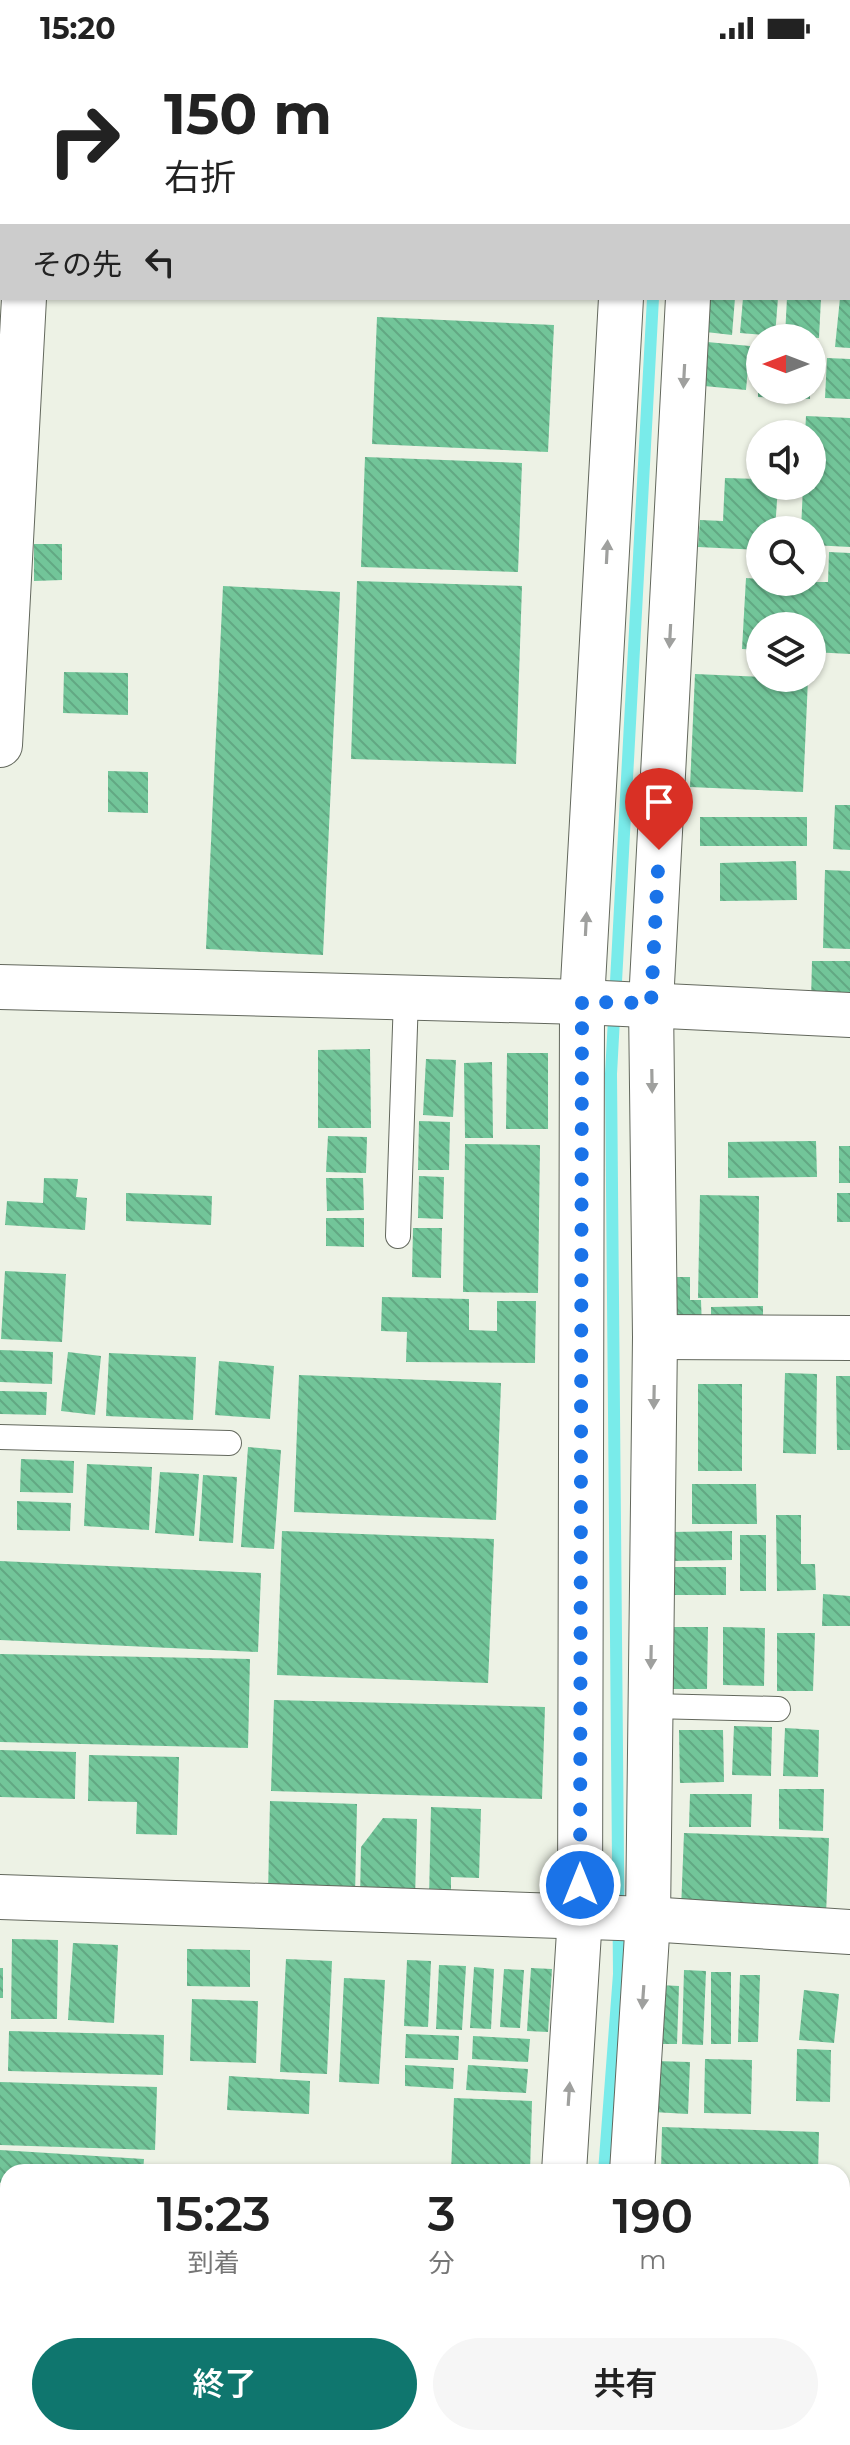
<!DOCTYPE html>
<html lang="ja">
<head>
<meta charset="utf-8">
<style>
  :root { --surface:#fff; --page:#f6f6f6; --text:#222; --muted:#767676; --accent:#0f766e }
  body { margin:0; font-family:Montserrat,"Noto Sans JP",sans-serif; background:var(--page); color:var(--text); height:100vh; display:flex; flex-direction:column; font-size:30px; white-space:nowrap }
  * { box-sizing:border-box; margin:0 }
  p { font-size:26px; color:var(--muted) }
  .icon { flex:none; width:44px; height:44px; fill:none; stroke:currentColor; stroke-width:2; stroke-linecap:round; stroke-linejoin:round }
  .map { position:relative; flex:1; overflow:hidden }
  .sheet { position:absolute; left:0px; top:2108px; width:850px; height:282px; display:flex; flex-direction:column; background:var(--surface); border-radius:24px 24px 0 0; box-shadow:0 2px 6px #0004 }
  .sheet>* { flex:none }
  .hud { position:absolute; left:0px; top:0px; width:850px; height:244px; box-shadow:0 2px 6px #0004; background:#fff; color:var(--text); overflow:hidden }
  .needle { width:52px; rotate:270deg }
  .tools { position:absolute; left:746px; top:268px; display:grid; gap:16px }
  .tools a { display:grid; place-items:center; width:80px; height:80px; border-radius:50%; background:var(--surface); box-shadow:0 2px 6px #0004; font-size:40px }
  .pin { position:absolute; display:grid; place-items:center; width:68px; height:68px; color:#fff; margin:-82px -34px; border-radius:50% 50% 50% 0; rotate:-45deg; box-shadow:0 0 8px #0007 }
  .pin .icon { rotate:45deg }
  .me { position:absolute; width:88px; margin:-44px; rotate:0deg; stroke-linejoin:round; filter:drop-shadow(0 0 6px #0008) }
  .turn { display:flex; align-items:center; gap:28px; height:168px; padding:0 32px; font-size:36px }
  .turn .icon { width:104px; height:104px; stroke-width:2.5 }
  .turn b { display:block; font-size:56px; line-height:68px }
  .then { display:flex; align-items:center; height:76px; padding:0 32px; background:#0003; gap:16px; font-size:30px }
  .eta { display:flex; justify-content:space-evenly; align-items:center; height:136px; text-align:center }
  .eta b { font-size:48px; font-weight:600; line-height:56px }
  .cta { display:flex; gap:16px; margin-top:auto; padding:16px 32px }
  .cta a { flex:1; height:92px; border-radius:48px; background:var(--accent); color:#fff; font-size:32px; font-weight:600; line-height:92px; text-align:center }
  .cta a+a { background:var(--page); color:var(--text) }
  .status { display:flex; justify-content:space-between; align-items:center; height:56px; padding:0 40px; background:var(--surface); direction:ltr }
  .status svg { height:22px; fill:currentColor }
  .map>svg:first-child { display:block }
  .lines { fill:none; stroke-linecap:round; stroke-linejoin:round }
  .stream { stroke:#79ebea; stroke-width:12 }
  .building { fill:url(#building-back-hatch) }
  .service-casing { stroke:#63685d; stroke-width:26 }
  .minor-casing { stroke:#63685d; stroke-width:46 }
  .tertiary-casing { stroke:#63685d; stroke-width:46 }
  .service { stroke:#fff; stroke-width:24 }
  .minor { stroke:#fff; stroke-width:44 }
  .tertiary { stroke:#fff; stroke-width:44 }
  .oneway { fill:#9fa09e }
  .route { stroke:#1a73e8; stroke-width:14; stroke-dasharray:0 25.2 }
</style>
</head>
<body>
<div class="status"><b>15:20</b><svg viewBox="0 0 49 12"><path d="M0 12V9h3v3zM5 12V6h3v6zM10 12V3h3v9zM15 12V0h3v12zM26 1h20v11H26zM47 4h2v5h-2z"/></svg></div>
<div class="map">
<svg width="850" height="2389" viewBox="0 0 850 2389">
  <defs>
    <pattern id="building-back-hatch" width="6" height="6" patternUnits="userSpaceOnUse" patternTransform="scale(2)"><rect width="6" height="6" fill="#72c599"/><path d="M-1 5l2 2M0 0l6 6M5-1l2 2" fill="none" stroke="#62a883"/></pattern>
  </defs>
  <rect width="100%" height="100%" fill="#edf2e5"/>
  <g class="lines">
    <g class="stream">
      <path d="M667 2V0"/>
      <path d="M604 2116 619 1918 611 1018 653 242"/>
      <path d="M582 2389V2382"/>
    </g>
  </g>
  <g class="building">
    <path d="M709 242H735L732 279 706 276Z"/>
    <path d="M743 242H778L775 280 740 277Z"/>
    <path d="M787 242H821L819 282 785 280Z"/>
    <path d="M840 242H850V292L835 291Z"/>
    <path d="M377 261 554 269 548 396 372 388Z"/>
    <path d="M707 286 750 290 746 334 704 330Z"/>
    <path d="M827 302 850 303V343L825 342Z"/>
    <path d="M758 334H810V343L758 341Z"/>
    <path d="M806 360 850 362V491L812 489V474H801L803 430H812V378H805Z"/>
    <path d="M365 401 522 407 518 516 361 511Z"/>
    <path d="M725 422 760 423V430H778L775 474H760V494L698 491 700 464 723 465Z"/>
    <path d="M34 488H62V524L34 525Z"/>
    <path d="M829 496 850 497V598L812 596V570H760V594L742 593 746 522 760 523V526H828Z"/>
    <path d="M357 525 522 530 516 708 351 703Z"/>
    <path d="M223 530 340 536 323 899 206 893Z"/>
    <path d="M64 616 128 617V659L63 657Z"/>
    <path d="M695 618 808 623 803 736 690 731Z"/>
    <path d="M108 715 148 716V757L108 756Z"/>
    <path d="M835 749H850V794L833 793Z"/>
    <rect x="700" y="761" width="107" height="29"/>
    <path d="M796 805 797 844 720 845V807Z"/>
    <path d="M825 814 850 815V893L823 892Z"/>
    <path d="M812 905H850V946L811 945Z"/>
    <path d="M370 993 371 1072H318V994Z"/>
    <path d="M507 997H548V1073H506Z"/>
    <path d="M426 1003 456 1004 453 1061 423 1059Z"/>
    <path d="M492 1006 493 1082H465L464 1007Z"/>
    <path d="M419 1065 450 1066 449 1114H418Z"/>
    <path d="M328 1080 367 1081 366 1117 326 1116Z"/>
    <path d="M816 1085 817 1121 728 1122V1086Z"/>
    <path d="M465 1088 540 1089 538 1237 463 1236Z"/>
    <rect x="839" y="1090" width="11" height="37"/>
    <path d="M419 1120 444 1121 443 1163 418 1162Z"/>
    <path d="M44 1122 78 1123 76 1141 87 1142 85 1174 5 1169 7 1145 43 1147Z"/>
    <path d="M326 1122H363L364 1154 327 1155Z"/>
    <path d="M126 1137 212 1140 211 1169 126 1165Z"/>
    <rect x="837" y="1137" width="13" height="29"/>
    <path d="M700 1139 759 1140 758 1242H698Z"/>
    <path d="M326 1162H364V1191L326 1190Z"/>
    <path d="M413 1172H442L441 1222 412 1221Z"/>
    <path d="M5 1215 66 1218 62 1286 1 1283Z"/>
    <path d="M665 1221H690V1244H701L702 1273H666Z"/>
    <path d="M382 1241 469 1243V1274L497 1275V1245H536L535 1307 406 1306 407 1276 381 1275Z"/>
    <path d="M763 1250V1273L711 1274V1251Z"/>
    <path d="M0 1294 53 1296 52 1328 0 1326Z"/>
    <path d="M68 1296 101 1300 95 1359 61 1355Z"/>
    <path d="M109 1297 196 1301 193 1364 106 1360Z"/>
    <path d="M219 1305 274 1310 270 1363 215 1359Z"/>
    <path d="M785 1317 817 1318 816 1398 783 1397Z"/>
    <path d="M299 1319 501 1327 496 1464 294 1456Z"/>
    <path d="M836 1320H850V1394H837Z"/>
    <rect x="698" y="1328" width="44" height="87"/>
    <path d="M0 1335 47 1336 46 1359 0 1358Z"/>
    <path d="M248 1391 281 1394 274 1493 241 1491Z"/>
    <path d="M21 1403 74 1405 73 1437 20 1436Z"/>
    <path d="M87 1408 152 1411 149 1474 84 1470Z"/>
    <path d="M160 1416 199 1418 194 1480 155 1477Z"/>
    <path d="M203 1419 237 1421 233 1487 199 1485Z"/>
    <path d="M692 1428H756L757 1468H692Z"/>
    <path d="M17 1445 71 1447 70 1475 17 1474Z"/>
    <path d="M776 1459H801V1508H815L816 1534 777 1535Z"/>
    <path d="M282 1475 494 1483 488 1627 277 1619Z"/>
    <path d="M732 1475V1504L672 1505V1476Z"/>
    <rect x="740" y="1479" width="26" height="56"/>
    <path d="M0 1505 261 1517 258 1596 0 1584Z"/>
    <rect x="672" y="1511" width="54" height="28"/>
    <path d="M823 1538 850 1540V1570H822Z"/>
    <path d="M670 1571H708L707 1633H669Z"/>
    <path d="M723 1571 765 1572 764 1630 723 1629Z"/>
    <path d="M777 1577H815L813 1635H777Z"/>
    <path d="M0 1598 250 1603 248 1692 0 1686Z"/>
    <path d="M274 1644 545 1651 542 1743 271 1735Z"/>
    <path d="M734 1670 772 1671 771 1720 732 1719Z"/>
    <path d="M785 1672 819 1674 818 1721 783 1720Z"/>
    <path d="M679 1674H723L724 1726 680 1727Z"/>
    <path d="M0 1694 76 1696 75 1743 0 1741Z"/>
    <path d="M89 1699 179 1701 177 1779 136 1778 137 1746 88 1745Z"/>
    <path d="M779 1733H824L823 1775 779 1773Z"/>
    <path d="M690 1738H752L751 1771H689Z"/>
    <path d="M270 1745 357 1748 355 1840 268 1838Z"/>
    <path d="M431 1751 481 1753 479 1822 451 1821V1844L429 1843Z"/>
    <path d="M383 1762 417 1763 415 1844 360 1843 361 1791Z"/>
    <path d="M684 1777 829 1782 826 1859 681 1854Z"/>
    <path d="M12 1883 58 1884 57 1963H11Z"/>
    <path d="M73 1887 118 1889 114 1967 68 1964Z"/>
    <path d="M187 1893 250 1894V1931L187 1930Z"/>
    <path d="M286 1903 332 1905 327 2018 280 2016Z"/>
    <path d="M407 1904 431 1905 428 1971 404 1970Z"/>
    <path d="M439 1909 466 1910 462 1974 436 1973Z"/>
    <path d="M474 1911 494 1913 491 1973 470 1972Z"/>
    <rect x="0" y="1912" width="3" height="30"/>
    <path d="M531 1912 552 1913 548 1976 527 1975Z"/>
    <path d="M504 1913 524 1914 520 1972 500 1971Z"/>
    <path d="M684 1914 706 1915 703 1989 682 1988Z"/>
    <rect x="711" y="1916" width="20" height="72"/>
    <path d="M740 1919H760L758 1986H738Z"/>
    <path d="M344 1922 385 1924 379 2028 339 2026Z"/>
    <path d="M659 1929 679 1930 677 1988H657Z"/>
    <path d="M804 1934 839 1938 834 1987 799 1984Z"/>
    <path d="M192 1943 258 1945 256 2007 190 2005Z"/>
    <path d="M9 1975 164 1979 163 2019 8 2015Z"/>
    <path d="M406 1978 459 1980 458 2004 405 2002Z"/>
    <path d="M473 1980 530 1983 528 2006 472 2003Z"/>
    <path d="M797 1993 831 1994 830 2046 796 2045Z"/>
    <path d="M705 2003 752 2004 751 2058 704 2057Z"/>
    <path d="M655 2005 690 2006 688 2058 653 2056Z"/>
    <path d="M405 2009 454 2012 453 2033 405 2030Z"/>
    <path d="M468 2009 528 2013 526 2037 466 2034Z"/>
    <path d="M229 2020 310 2025 309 2058 227 2054Z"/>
    <path d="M0 2026 157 2031 155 2094 0 2089Z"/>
    <path d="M454 2042 532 2045 530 2116H451Z"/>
    <path d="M662 2071 819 2076 818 2116H661Z"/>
    <path d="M0 2094 144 2103 143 2116H8V2127H0Z"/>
    <rect x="0" y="2153" width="8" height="34"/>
    <path d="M0 2198 8 2199V2308L0 2307Z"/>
    <rect x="842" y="2249" width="8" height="60"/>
    <path d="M842 2330H850V2389H839L838 2382H842Z"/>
    <rect x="42" y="2382" width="103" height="7"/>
    <rect x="155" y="2382" width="37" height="7"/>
    <rect x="225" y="2382" width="21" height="7"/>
    <path d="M255 2382H284V2389H254Z"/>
    <path d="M294 2382H318V2389H293Z"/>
    <path d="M325 2382H356L355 2389H325Z"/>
    <rect x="364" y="2382" width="32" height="7"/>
    <path d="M441 2382 470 2384 469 2389H440Z"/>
    <rect x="480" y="2382" width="34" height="7"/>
    <path d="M641 2382H819L818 2389H641Z"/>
  </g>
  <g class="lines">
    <defs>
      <g id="service">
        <path d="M398 1180 406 941"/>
        <path d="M0 1381 229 1387"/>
        <path d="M651 1650 778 1653"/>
      </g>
      <g id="minor">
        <path d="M37 2V0"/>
        <path d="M634 2V0"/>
        <path d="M701 2V0"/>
        <path d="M848 141H850"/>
        <path d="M0 689 24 242"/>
        <path d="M582 946 850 959"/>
        <path d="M655 1281 850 1282"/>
        <path d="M564 2116 580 1860 582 946 621 242"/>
        <path d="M632 2116 648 1863 655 1281 651 947 688 242"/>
        <path d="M547 2389V2382"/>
        <path d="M614 2389 615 2382"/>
      </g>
      <g id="tertiary">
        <path d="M0 931 582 946"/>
        <path d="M0 1841 648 1863 850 1876"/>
      </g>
    </defs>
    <use href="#service" class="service-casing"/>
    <use href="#minor" class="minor-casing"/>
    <use href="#tertiary" class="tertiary-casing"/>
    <use href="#service" class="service"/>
    <use href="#minor" class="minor"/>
    <use href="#tertiary" class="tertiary"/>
  </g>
  <defs><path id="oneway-solid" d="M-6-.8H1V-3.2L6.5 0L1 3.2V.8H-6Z" transform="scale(2)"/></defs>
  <g class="oneway">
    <use href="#oneway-solid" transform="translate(684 320) rotate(93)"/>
    <use href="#oneway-solid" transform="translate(607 496) rotate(-87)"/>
    <use href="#oneway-solid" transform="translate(670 580) rotate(93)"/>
    <use href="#oneway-solid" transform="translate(586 868) rotate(-87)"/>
    <use href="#oneway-solid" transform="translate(652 1025) rotate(89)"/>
    <use href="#oneway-solid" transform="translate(654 1341) rotate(91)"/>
    <use href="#oneway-solid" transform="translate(651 1601) rotate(91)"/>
    <use href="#oneway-solid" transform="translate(643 1941) rotate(94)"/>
    <use href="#oneway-solid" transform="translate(569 2038) rotate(-86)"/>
  </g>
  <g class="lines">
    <path class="route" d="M580 1829 582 946 651 947 659 794"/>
  </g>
</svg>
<div class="tools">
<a><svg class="needle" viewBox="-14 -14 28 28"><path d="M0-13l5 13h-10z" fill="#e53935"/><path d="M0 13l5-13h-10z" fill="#767676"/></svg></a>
<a><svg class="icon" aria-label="sound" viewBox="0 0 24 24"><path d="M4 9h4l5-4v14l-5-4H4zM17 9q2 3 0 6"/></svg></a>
<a><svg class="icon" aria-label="search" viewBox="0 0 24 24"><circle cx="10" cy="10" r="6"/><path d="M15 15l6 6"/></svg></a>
<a><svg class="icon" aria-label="layers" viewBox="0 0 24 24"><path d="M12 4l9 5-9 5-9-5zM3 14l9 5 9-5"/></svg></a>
</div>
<div class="pin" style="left:659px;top:794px;background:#d93025"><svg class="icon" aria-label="arrive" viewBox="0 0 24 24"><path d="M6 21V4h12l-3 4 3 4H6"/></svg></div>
<svg class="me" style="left:580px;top:1829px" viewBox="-20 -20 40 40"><circle r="17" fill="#1a73e8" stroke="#fff" stroke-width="3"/><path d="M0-11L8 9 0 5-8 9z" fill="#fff"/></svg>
<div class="hud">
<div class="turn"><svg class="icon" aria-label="right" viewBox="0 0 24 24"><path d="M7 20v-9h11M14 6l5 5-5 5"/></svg><div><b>150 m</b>右折</div></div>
<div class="then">その先<svg class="icon" aria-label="left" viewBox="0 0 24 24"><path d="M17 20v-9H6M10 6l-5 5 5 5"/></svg></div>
</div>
<section class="sheet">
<div class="eta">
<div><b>15:23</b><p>到着</p></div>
<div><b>3</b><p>分</p></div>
<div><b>190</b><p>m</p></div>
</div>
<div class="cta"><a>終了</a><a>共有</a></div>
</section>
</div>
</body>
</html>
